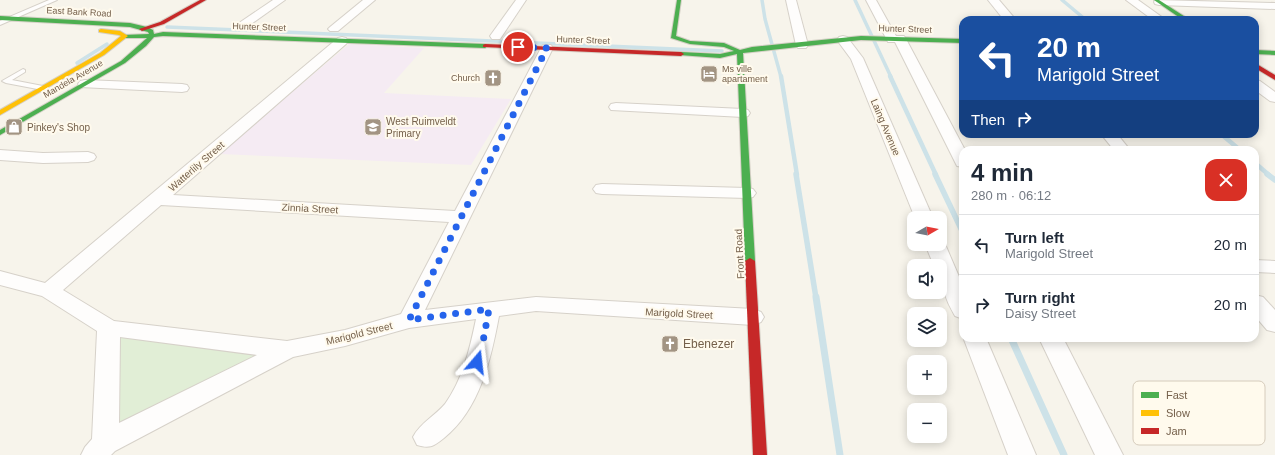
<!DOCTYPE html>
<html lang="en">
<head>
<meta charset="utf-8">
<style>
  :root { --surface:#fff; --page:#f6f6f7; --text:#1f2937; --muted:#747a83; --line:#e0e1e3 }
  body { margin:0; font-family:Helvetica,sans-serif; background:var(--page); color:var(--text); height:100vh; display:flex; flex-direction:column; font-size:15px; white-space:nowrap }
  * { box-sizing:border-box; margin:0 }
  p { font-size:13px; color:var(--muted) }
  .icon { flex:none; width:22px; height:22px; fill:none; stroke:currentColor; stroke-width:2; stroke-linecap:round; stroke-linejoin:round }
  .map { position:relative; flex:1; overflow:hidden }
  .details { position:absolute; left:959px; top:146px; width:300px; height:196px; display:flex; flex-direction:column; background:var(--surface); border-radius:12px; box-shadow:0 2px 10px #0003 }
  .details>* { flex:none }
  .banner { position:absolute; left:959px; top:16px; width:300px; height:122px; border-radius:12px; box-shadow:0 2px 10px #0003; background:#1a4fa0; color:#fff; overflow:hidden }
  .needle { width:26px; rotate:81deg }
  .controls { position:absolute; left:907px; top:211px; display:grid; gap:8px }
  .controls a { display:grid; place-items:center; width:40px; height:40px; border-radius:8px; background:var(--surface); box-shadow:0 2px 10px #0003; font-size:20px }
  .pin { position:absolute; display:grid; place-items:center; width:34px; height:34px; color:#fff; margin:-17px; border:2px solid #fff; border-radius:50%; box-shadow:0 1px 4px #0007 }
  .me { position:absolute; width:44px; margin:-22px; rotate:17deg; stroke-linejoin:round; filter:drop-shadow(0 0 3px #0008) }
  .turn { display:flex; align-items:center; gap:14px; height:84px; padding:0 12px; font-size:18px }
  .turn .icon { width:52px; height:52px; stroke-width:2.5 }
  .turn b { display:block; font-size:28px; line-height:34px }
  .then { display:flex; align-items:center; height:38px; padding:0 12px; background:#0003; gap:8px; font-size:15px }
  .round { display:grid; place-items:center; flex:none; width:42px; height:42px; border-radius:12px; background:var(--page) }
  .head { display:flex; align-items:center; justify-content:space-between; height:68px; padding:0 12px }
  h1 { font-size:24px; font-weight:600; line-height:30px }
  ul { padding:0; list-style:none }
  li { display:flex; align-items:center; gap:12px; height:60px; padding:0 12px; border-top:1px solid var(--line) }
  li div { flex:1 }
  li b { display:block; font-size:15px }
  li em { font-style:normal }
  .map>svg:first-child { display:block }
  .education { fill:#f5ebf3 }
  .green { fill:#e1eed6 }
  .lines { fill:none; stroke-linecap:round; stroke-linejoin:round }
  .stream-far3 { stroke:#cde2e8; stroke-width:3.5 }
  .stream-far2 { stroke:#cde2e8; stroke-width:4.5 }
  .stream-far1 { stroke:#cde2e8; stroke-width:5.5 }
  .stream { stroke:#cde2e8; stroke-width:7 }
  .lane-casing { stroke:#d6d1c9; stroke-width:2 }
  .street-casing { stroke:#d6d1c9; stroke-width:2 }
  .fast-casing { stroke:#d5d0c6; stroke-width:2 }
  .slow-casing { stroke:#d5d0c6; stroke-width:2 }
  .jam-casing { stroke:#d5d0c6; stroke-width:2 }
  .lane { fill:#fefdfc; fill-rule:evenodd }
  .street { fill:#fefdfc; fill-rule:evenodd }
  .fast { fill:#4caf50; fill-rule:evenodd }
  .slow { fill:#ffc107; fill-rule:evenodd }
  .jam { fill:#c62828; fill-rule:evenodd }
  .route { stroke:#2563eb; stroke-width:7; stroke-dasharray:0 12.6 }
  .labels { text-anchor:middle; stroke-width:4; stroke-linejoin:round; paint-order:stroke }
  .far-street-label { font-size:9px; fill:#75604b; stroke:#fffaed }
  .far-poi-label { font-size:9px; fill:#75604b; stroke:#fffaed; text-anchor:start }
  .poi-label { font-size:10px; fill:#75604b; stroke:#fffaed; text-anchor:start }
  .street-label { font-size:10px; fill:#75604b; stroke:#fffaed }
  .near-poi-label { font-size:12px; fill:#75604b; stroke:#fffaed; text-anchor:start }
  .key { fill:#fffaed; stroke:#d6ccbc; stroke-width:1 }
  .key-label { font-size:11px; fill:#75604b }
</style>
</head>
<body>
<div class="map">
<svg width="1275" height="455" viewBox="0 0 1275 455">
  <rect width="100%" height="100%" fill="#f7f4eb"/>
  <path class="education" d="M349 44 424 48 384 93 511 99 471 165 219 154Z"/>
  <path class="green" d="M118 334 264 354 119 428Z"/>
  <g class="lines">
    <g class="stream-far3">
      <path d="M762 0 765 19 781 77"/>
      <path d="M855 0 891 77"/>
      <path d="M1062 0 1086 20"/>
      <path d="M167 27 722 51"/>
      <path d="M77 63 107 44"/>
    </g>
    <g class="stream-far2">
      <path d="M781 76 797 175"/>
      <path d="M890 76 936 175"/>
      <path d="M1221 134 1240 150"/>
      <path d="M1255 163 1269 175"/>
    </g>
    <g class="stream-far1">
      <path d="M796 174 816 298"/>
      <path d="M935 174 963 233"/>
      <path d="M1267 174 1275 180"/>
    </g>
    <g class="stream">
      <path d="M816 297 840 455"/>
      <path d="M1011 338 1064 455"/>
    </g>
    <defs>
      <g id="lane">
        <path d="M49 0H57L0 25V21Z"/>
        <path d="M23 69 25 70V72L12 80 48 87V91L6 83 2 81Z"/>
      </g>
      <g id="street">
        <path d="M273 0H285L244 29H236L234 27 236 25Z"/>
        <path d="M363 0H375L338 31H330L328 29 330 27Z"/>
        <path d="M516 0H526L500 39H492L490 36Z"/>
        <path d="M786 0H796L808 45 806 48H798L796 45Z"/>
        <path d="M866 0H876L896 36H904L906 39 965 150H963V167L957 166 895 42H888Z"/>
        <path d="M988 0H999L1016 20H1004Z"/>
        <path d="M1126 0H1138L1166 20H1153Z"/>
        <path d="M1155 0 1275 3V9L1159 5 1155 4 1154 2Z"/>
        <path d="M843 36 847 37 863 58 933 218H915L851 59 837 40 839 37Z"/>
        <path d="M342 37 346 38 348 41 346 44 173 195 455 211 541 48 543 45H551L553 48 425 310 536 297 753 309 761 312 764 317 761 322 753 325 536 311 499 316C491 359 480 409 444 438 434 446 430 449 417 445L413 437C420 423 435 416 445 404 463 379 470 348 476 319L409 328 345 346 293 357 115 451 111 455H81L85 447 92 439 97 331 42 296 0 285V271L45 283 338 38ZM161 205 449 222 401 314 345 330 287 341 114 321 63 290ZM120 337 257 355 119 423Z"/>
        <path d="M85 80 182 84 187 85 189 88 187 91 182 92 80 87 78 84 80 81Z"/>
        <path d="M1255 80 1260 81 1275 92V102L1270 101 1255 90Z"/>
        <path d="M616 103 743 109 748 110 750 113 748 116 743 117 611 110 609 107 611 104Z"/>
        <path d="M1101 134H1117L1130 150H1114Z"/>
        <path d="M0 150 43 153 88 152 94 154 96 157 94 160 88 162 43 163 0 160Z"/>
        <path d="M602 184 747 188 753 189 756 193 753 197 747 198 602 194 596 193 593 189 596 185Z"/>
        <path d="M940 239 945 244 963 286V319L955 316C946 301 940 284 940 266H934L925 244H940Z"/>
        <path d="M1255 260 1275 261V273L1255 272Z"/>
        <path d="M1255 295 1263 297 1275 310V332L1267 330 1255 316Z"/>
        <path d="M963 337 986 338 1036 455H1008Z"/>
        <path d="M1039 338H1063L1123 455H1095Z"/>
      </g>
      <g id="fast">
        <path d="M677 0H681L676 36 690 41 724 43 740 50 752 47 861 36 963 39V43L861 40 743 53 755 261 750 264 745 261 737 54 720 58 679 55V53L681 52 720 54 734 51 724 47 690 44 671 38Z"/>
        <path d="M1154 0H1159L1190 20H1183Z"/>
        <path d="M0 16 130 23 147 27 153 30 154 34 163 32 485 44 488 46 485 48 163 36 154 37 146 46 125 63 0 135V130L121 61 147 38H125L123 37V35L149 34 148 32 130 27 0 20Z"/>
        <path d="M1255 50 1275 51V55L1255 54Z"/>
      </g>
      <path id="slow" d="M101 29 120 31 128 36 104 55 0 115V110L100 53 121 36 119 35 99 32V30Z"/>
      <g id="jam">
        <path d="M200 0H206L164 24 142 31 139 29 160 22Z"/>
        <path d="M485 44 681 52 684 54 681 56 483 47V45Z"/>
        <path d="M1255 63 1275 75V80L1255 68Z"/>
        <path d="M750 258 755 261 767 455H753L745 261Z"/>
      </g>
    </defs>
    <use href="#lane" class="lane-casing"/>
    <use href="#street" class="street-casing"/>
    <use href="#fast" class="fast-casing"/>
    <use href="#slow" class="slow-casing"/>
    <use href="#jam" class="jam-casing"/>
    <use href="#lane" class="lane"/>
    <use href="#street" class="street"/>
    <use href="#fast" class="fast"/>
    <use href="#slow" class="slow"/>
    <use href="#jam" class="jam"/>
  </g>
  <g class="lines">
    <path class="route" d="M477 362 482 347 489 309 409 320 547 48 518 47"/>
  </g>
  <defs>
    <symbol id="hotel-square" viewBox="-11 -11 22 22"><rect x="-9" y="-9" width="18" height="18" rx="4" fill="#a29483" stroke="#fffaed"/><path d="M-6-4.5h1.5V1H6V5H4.5V3h-9V5H-6ZM-4 0a1.8 1.8 0 1 1 3.6 0ZM.5 0V-2.5h3Q6-2.5 6 0Z" fill="#fff"/></symbol>
    <symbol id="church-square" viewBox="-11 -11 22 22"><rect x="-9" y="-9" width="18" height="18" rx="4" fill="#a29483" stroke="#fffaed"/><path d="M-1.2-6h2.4v3.5h3.3v2.4h-3.3V6h-2.4V-.1h-3.3v-2.4h3.3Z" fill="#fff"/></symbol>
    <symbol id="shop-square" viewBox="-11 -11 22 22"><rect x="-9" y="-9" width="18" height="18" rx="4" fill="#a29483" stroke="#fffaed"/><path d="M-5-2.5h2.3a2.7 3.5 0 0 1 5.4 0H5L5.5 6h-11ZM-1.5-2.5h3a1.5 2.3 0 0 0-3 0Z" fill="#fff"/></symbol>
    <symbol id="school-square" viewBox="-11 -11 22 22"><rect x="-9" y="-9" width="18" height="18" rx="4" fill="#a29483" stroke="#fffaed"/><path d="M0-5L7-2L0 1L-7-2ZM-4 1L0 2.5L4 1V4Q0 6-4 4Z" fill="#fff"/></symbol>
  </defs>
  <g fill-rule="evenodd">
    <use href="#hotel-square" x="699" y="64" width="20" height="20"/>
    <use href="#church-square" x="483" y="68" width="20" height="20"/>
    <use href="#shop-square" x="4" y="117" width="20" height="20"/>
    <use href="#school-square" x="363" y="117" width="20" height="20"/>
    <use href="#church-square" x="660" y="334" width="20" height="20"/>
  </g>
  <g class="labels">
    <g class="far-street-label">
      <text transform="translate(79 12) rotate(3)" y="3">East Bank Road</text>
      <text transform="translate(259 27) rotate(2)" y="3">Hunter Street</text>
      <text transform="translate(905 29) rotate(2)" y="3">Hunter Street</text>
      <text transform="translate(583 40) rotate(2)" y="3">Hunter Street</text>
      <text transform="translate(73 79) rotate(-30)" y="3">Mandela Avenue</text>
    </g>
    <g class="far-poi-label">
      <text x="722" y="72">Ms ville<tspan x="722" dy="10">apartament</tspan></text>
      <text x="480" y="81" text-anchor="end">Church</text>
    </g>
    <g class="poi-label">
      <text x="386" y="125">West Ruimveldt<tspan x="386" dy="12">Primary</tspan></text>
      <text x="27" y="131">Pinkey's Shop</text>
    </g>
    <g class="street-label">
      <text transform="translate(886 127) rotate(67)" y="4">Laing Avenue</text>
      <text transform="translate(196 166) rotate(-41)" y="4">Watterlily Street</text>
      <text transform="translate(310 208) rotate(3)" y="4">Zinnia Street</text>
      <text transform="translate(739 254) rotate(-93)" y="4">Front Road</text>
      <text transform="translate(679 313) rotate(3)" y="4">Marigold Street</text>
      <text transform="translate(359 333) rotate(-14)" y="4">Marigold Street</text>
    </g>
    <g class="near-poi-label">
      <text x="683" y="348">Ebenezer</text>
    </g>
  </g>
  <rect x="1133" y="381" width="132" height="64" rx="6" class="key"/>
  <rect x="1141" y="392" width="18" height="6" fill="#4caf50"/>
  <rect x="1141" y="410" width="18" height="6" fill="#ffc107"/>
  <rect x="1141" y="428" width="18" height="6" fill="#c62828"/>
  <g class="key-label">
    <text x="1166" y="399">Fast</text>
    <text x="1166" y="417">Slow</text>
    <text x="1166" y="435">Jam</text>
  </g>
</svg>
<div class="controls">
<a><svg class="needle" viewBox="-14 -14 28 28"><path d="M0-13l5 13h-10z" fill="#e53935"/><path d="M0 13l5-13h-10z" fill="#747a83"/></svg></a>
<a><svg class="icon" aria-label="sound" viewBox="0 0 24 24"><path d="M4 9h4l5-4v14l-5-4H4zM17 9q2 3 0 6"/></svg></a>
<a><svg class="icon" aria-label="layers" viewBox="0 0 24 24"><path d="M12 4l9 5-9 5-9-5zM3 14l9 5 9-5"/></svg></a>
<a>+</a>
<a>−</a>
</div>
<div class="pin" style="left:518px;top:47px;background:#d93025"><svg class="icon" aria-label="arrive" viewBox="0 0 24 24"><path d="M6 21V4h12l-3 4 3 4H6"/></svg></div>
<svg class="me" style="left:477px;top:362px" viewBox="-20 -20 40 40"><path d="M0-17L14 15 0 8-14 15z" fill="#2563eb" stroke="#fff" stroke-width="4"/></svg>
<div class="banner">
<div class="turn"><svg class="icon" aria-label="left" viewBox="0 0 24 24"><path d="M17 20v-9H6M10 6l-5 5 5 5"/></svg><div><b>20 m</b>Marigold Street</div></div>
<div class="then">Then<svg class="icon" aria-label="right" viewBox="0 0 24 24"><path d="M7 20v-9h11M14 6l5 5-5 5"/></svg></div>
</div>
<section class="details">
<div class="head"><div><h1>4 min</h1><p>280 m · 06:12</p></div><a class="round" style="background:#d93025;color:#fff"><svg class="icon" aria-label="close" viewBox="0 0 24 24"><path d="M6 6l12 12M18 6L6 18"/></svg></a></div>
<ul>
<li><svg class="icon" aria-label="left" viewBox="0 0 24 24"><path d="M17 20v-9H6M10 6l-5 5 5 5"/></svg><div><b>Turn left</b><p>Marigold Street</p></div><em>20 m</em></li>
<li><svg class="icon" aria-label="right" viewBox="0 0 24 24"><path d="M7 20v-9h11M14 6l5 5-5 5"/></svg><div><b>Turn right</b><p>Daisy Street</p></div><em>20 m</em></li>
</ul>
</section>
</div>
</body>
</html>
